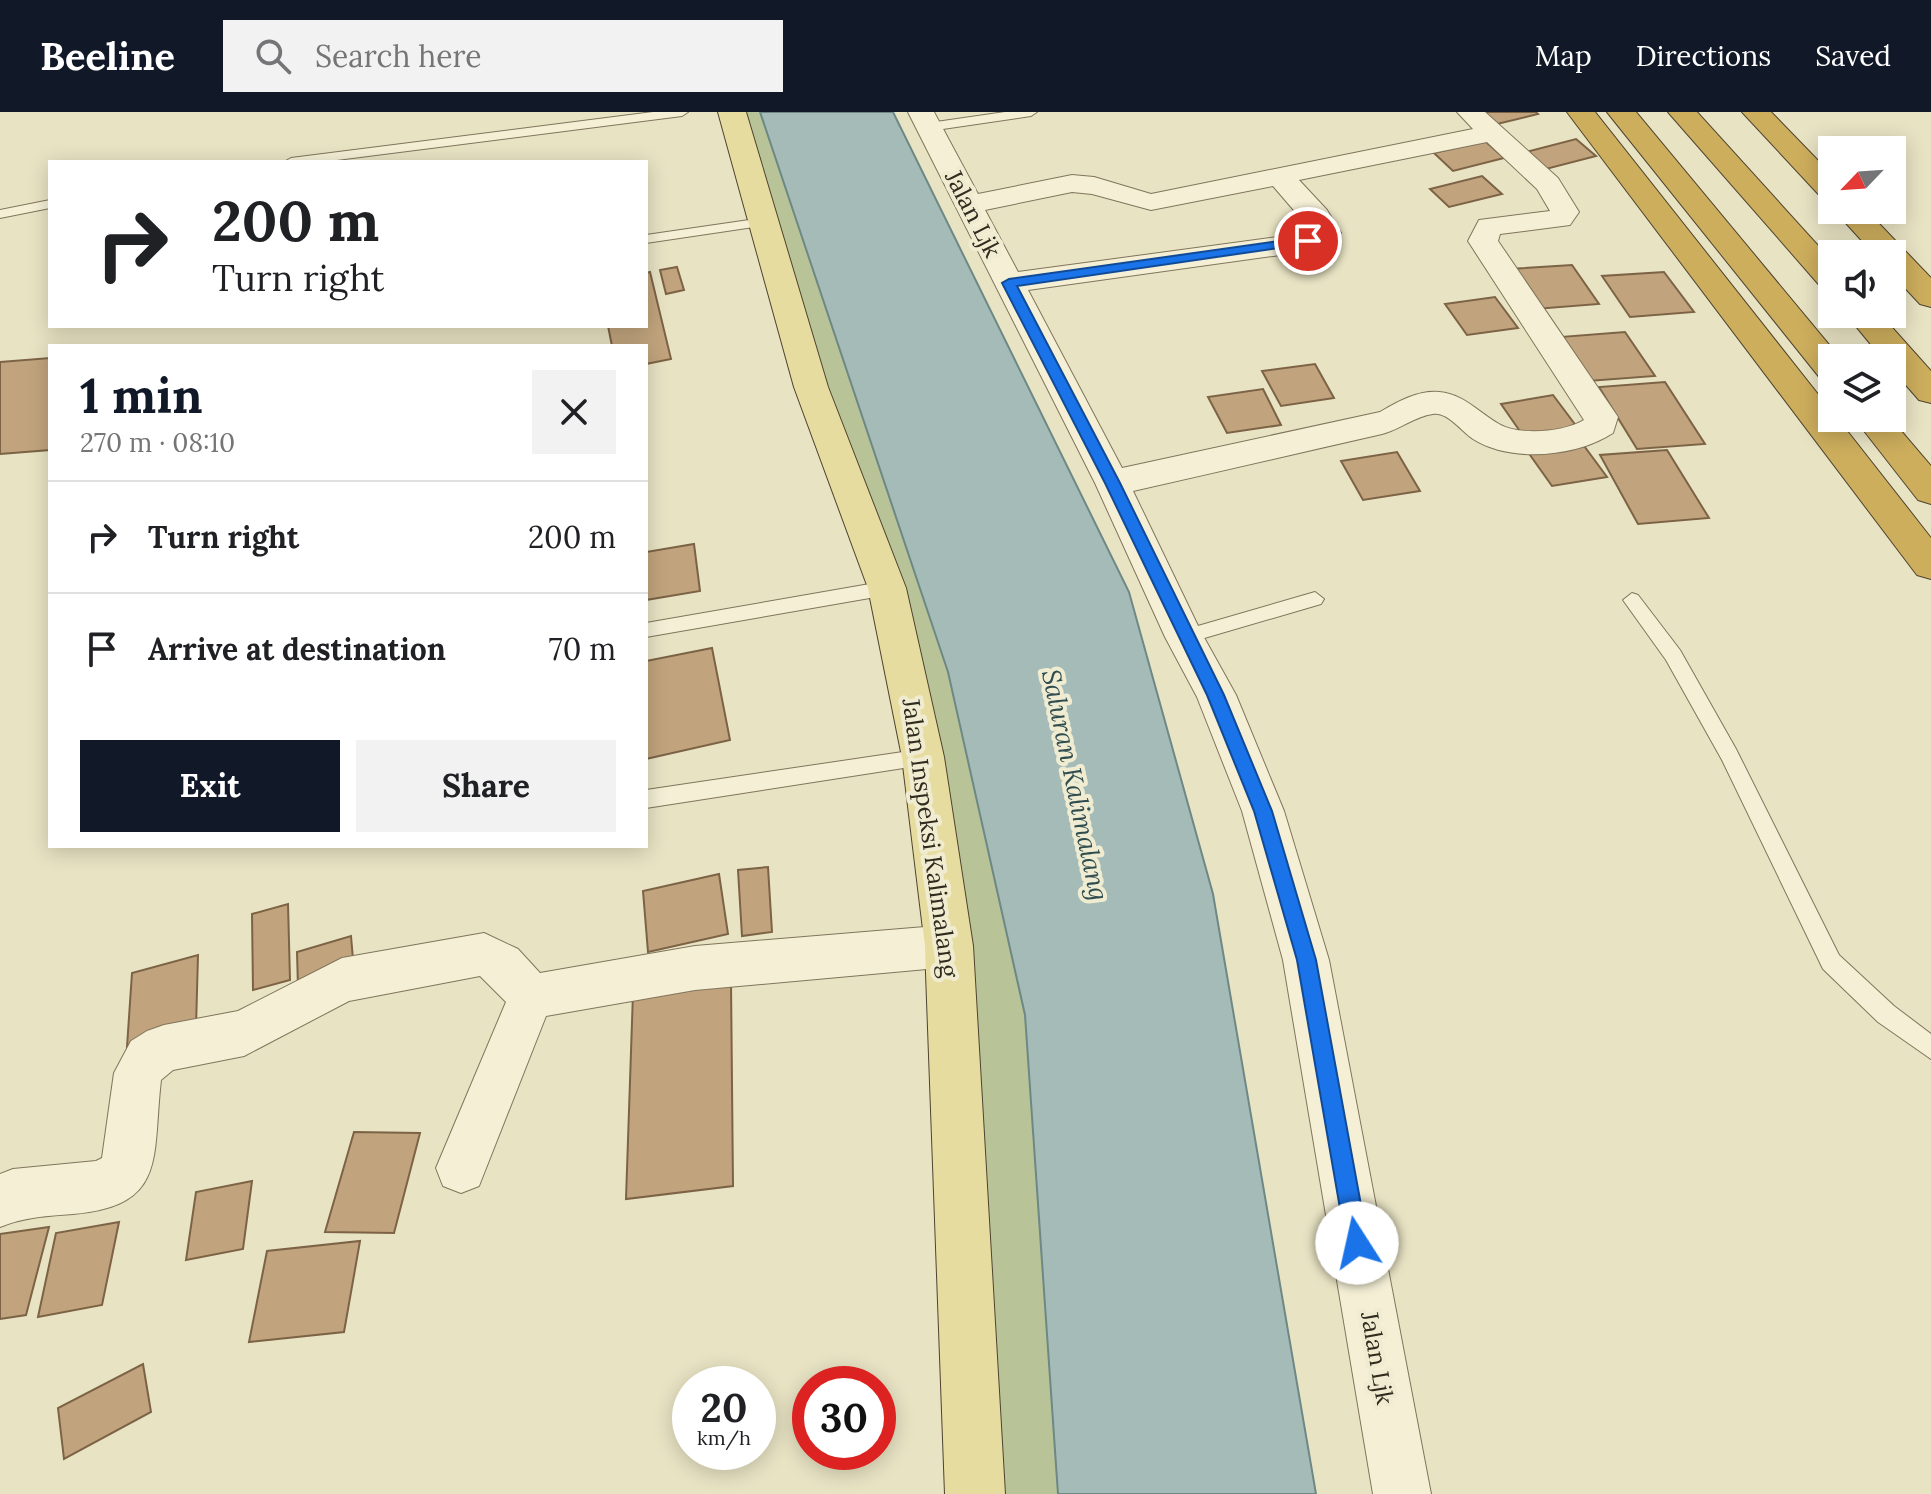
<!DOCTYPE html>
<html lang="en">
<head>
<meta charset="utf-8">
<style>
  :root { --surface:#fff; --page:#f2f2f2; --text:#202124; --muted:#757577; --line:#e0e0e0; --accent:#111827 }
  body { margin:0; font-family:Lora,serif; background:var(--page); color:var(--text); height:100vh; display:flex; flex-direction:column; font-size:30px; white-space:nowrap }
  * { box-sizing:border-box; margin:0 }
  p { font-size:26px; color:var(--muted) }
  .icon { flex:none; width:44px; height:44px; fill:none; stroke:currentColor; stroke-width:2; stroke-linecap:round; stroke-linejoin:round }
  .map { position:relative; flex:1; overflow:hidden }
  .details { position:absolute; left:48px; top:232px; width:600px; height:504px; display:flex; flex-direction:column; background:var(--surface); border-radius:0px; box-shadow:0 4px 20px #0003 }
  .details>* { flex:none }
  .hud { position:absolute; left:48px; top:48px; width:600px; height:168px; border-radius:0px; box-shadow:0 4px 20px #0003; background:#fff; color:var(--text); overflow:hidden }
  .needle { width:52px; rotate:245deg }
  .controls { position:absolute; left:1818px; top:24px; display:grid; gap:16px }
  .controls a { display:grid; place-items:center; width:88px; height:88px; border-radius:0px; background:var(--surface); box-shadow:0 4px 20px #0003; font-size:40px }
  .speed { position:absolute; left:672px; top:1254px; display:flex; gap:16px; font-size:40px; font-weight:700; text-align:center }
  .speed>* { display:grid; place-content:center; width:104px; height:104px; border-radius:50%; background:var(--surface); box-shadow:0 4px 20px #0003; line-height:1 }
  .speed small { font-size:20px; font-weight:400 }
  .speed .limit { border:12px solid #d22; background:#fff; color:#111 }
  .pin { position:absolute; display:grid; place-items:center; width:68px; height:68px; color:#fff; margin:-34px; border:4px solid #fff; border-radius:50%; box-shadow:0 2px 8px #0007 }
  .me { position:absolute; width:88px; margin:-44px; rotate:350deg; stroke-linejoin:round; filter:drop-shadow(0 0 6px #0008) }
  .turn { display:flex; align-items:center; gap:28px; height:168px; padding:0 32px; font-size:36px }
  .turn .icon { width:104px; height:104px; stroke-width:2.5 }
  .turn b { display:block; font-size:56px; line-height:68px }
  .round { display:grid; place-items:center; flex:none; width:84px; height:84px; border-radius:0px; background:var(--page) }
  .overview { display:flex; align-items:center; justify-content:space-between; height:136px; padding:0 32px }
  h1 { font-size:48px; font-weight:800; line-height:60px; color:var(--accent) }
  .cta { display:flex; gap:16px; margin-top:auto; padding:16px 32px }
  .cta a { flex:1; height:92px; border-radius:0px; background:var(--accent); color:#fff; font-size:32px; font-weight:800; line-height:92px; text-align:center }
  .cta a+a { background:var(--page); color:var(--text) }
  ul { padding:0; list-style:none }
  li { display:flex; align-items:center; gap:24px; height:112px; padding:0 32px; border-top:2px solid var(--line) }
  li div { flex:1 }
  li b { display:block; font-size:30px }
  li em { font-style:normal }
  header { display:flex; align-items:center; gap:48px; box-sizing:border-box; height:112px; padding:0 40px; background:var(--accent); color:#fff }
  header strong { font-size:38px }
  nav { display:flex; gap:44px; margin-inline-start:auto; font-size:28px }
  .search { width:560px; height:72px; background:var(--page); display:flex; align-items:center; gap:20px; box-sizing:border-box; padding:0 28px; border-radius:0px; color:var(--muted); font-size:30px }
  .map>svg:first-child { display:block }
  .green { fill:#b8c498 }
  .water { fill:#a4bbb8; stroke:#6d8885; stroke-width:2 }
  .building { fill:#c1a47d; stroke:#7c6345; stroke-width:2 }
  .lines { fill:none; stroke-linecap:round; stroke-linejoin:round }
  .service-casing { stroke:#80755c; stroke-width:2 }
  .minor-casing { stroke:#80755c; stroke-width:2 }
  .primary-casing { stroke:#4e4330; stroke-width:2 }
  .motorway-casing { stroke:#4e4330; stroke-width:2 }
  .service { fill:#f4efd5; fill-rule:evenodd }
  .minor { fill:#f4efd5; fill-rule:evenodd }
  .primary { fill:#e7dc9f; fill-rule:evenodd }
  .motorway { fill:#cdae5d; fill-rule:evenodd }
  .route { fill:#1a73e8; stroke:#114b97; stroke-width:2 }
  .labels { text-anchor:middle; stroke-width:8; stroke-linejoin:round; paint-order:stroke }
  .street-label { font-size:24px; fill:#312a1e; stroke:#f0ecd1 }
  .water-label { font-size:26px; font-style:italic; fill:#2f4c4f; stroke:#f0ecd1 }
</style>
</head>
<body>
<header>
<strong>Beeline</strong>
<div class="search"><svg class="icon" aria-label="search" viewBox="0 0 24 24"><circle cx="10" cy="10" r="6"/><path d="M15 15l6 6"/></svg>Search here</div>
<nav><a>Map</a><a>Directions</a><a>Saved</a></nav>
</header>
<div class="map">
<svg width="1931" height="1382" viewBox="0 0 1931 1382">
  <rect width="100%" height="100%" fill="#e8e3c3"/>
  <path class="green" d="M732 0H760L948 560 1025 903 1058 1382H975L923 645Z"/>
  <path class="water" d="M760 0H893L1129 480 1213 782 1316 1382H1058L1025 903 948 560Z"/>
  <g class="building">
    <path d="M1473 0H1536L1538 2 1489 14Z"/>
    <path d="M1576 27 1596 44 1546 57 1526 40Z"/>
    <path d="M1485 29 1504 46 1453 59 1434 41Z"/>
    <path d="M1482 64 1502 82 1449 95 1430 77Z"/>
    <path d="M1572 153 1599 192 1535 197 1510 157Z"/>
    <path d="M677 155 684 178 666 182 660 158Z"/>
    <path d="M650 160 671 247 646 252V234H612L608 214H646V161Z"/>
    <path d="M1664 160 1694 200 1630 205 1602 164Z"/>
    <path d="M1495 185 1518 216 1467 223 1445 192Z"/>
    <path d="M1625 220 1655 264 1588 269 1560 225Z"/>
    <path d="M50 246V338L0 342V250Z"/>
    <path d="M1315 252 1334 286 1281 294 1262 259Z"/>
    <path d="M1665 270 1705 332 1637 337 1599 275Z"/>
    <path d="M1263 277 1281 313 1227 321 1208 285Z"/>
    <path d="M1553 283 1580 319 1526 328 1501 292Z"/>
    <path d="M1579 327 1607 365 1552 374 1525 336Z"/>
    <path d="M1667 338 1709 406 1638 412 1600 343Z"/>
    <path d="M1397 340 1420 379 1363 388 1341 349Z"/>
    <path d="M694 432 700 479 646 488V440Z"/>
    <path d="M712 536 730 628 646 647V549Z"/>
    <path d="M768 755 772 820 742 824 738 758Z"/>
    <path d="M719 762 728 822 648 840 643 779Z"/>
    <path d="M288 792 290 868 253 878 252 802Z"/>
    <path d="M351 824 354 859 298 875 297 840Z"/>
    <path d="M198 843 196 916 127 935 132 861Z"/>
    <path d="M731 870 733 1074 626 1087 633 881Z"/>
    <path d="M354 1020 420 1021 394 1121 325 1120Z"/>
    <path d="M252 1069 243 1137 186 1148 196 1080Z"/>
    <path d="M119 1110 102 1193 38 1205 56 1121Z"/>
    <path d="M49 1115 26 1203 0 1207V1122Z"/>
    <path d="M360 1129 344 1220 249 1230 267 1139Z"/>
    <path d="M143 1252 151 1300 64 1347 58 1296Z"/>
  </g>
  <g class="lines">
    <defs>
      <g id="service">
        <path d="M653 0H688L682 4 321 50H284L291 46Z"/>
        <path d="M1005 0H1037L1031 4 929 19 923 15 929 11Z"/>
        <path d="M50 88V96L0 106V98Z"/>
        <path d="M763 106 768 107V113L646 131V123Z"/>
        <path d="M887 469 896 476 887 483 646 525V511Z"/>
        <path d="M1315 480 1324 487 1321 492 1184 532 1175 525 1184 518Z"/>
        <path d="M1632 481 1638 483 1680 538 1736 637 1839 843 1894 894 1931 922V947L1878 910 1823 857 1722 648 1666 548 1623 488Z"/>
        <path d="M923 637 930 639 933 645 930 651 923 653 646 696V678Z"/>
      </g>
      <g id="minor">
        <path d="M908 0H934L978 82 1072 63 1094 65 1151 82 1473 17 1457 0H1485L1558 66 1579 100 1570 113 1500 122 1498 129 1618 305 1613 321C1576 345 1511 351 1473 327 1461 319 1448 300 1433 302 1415 304 1399 318 1382 322 1299 341 1216 360 1133 379L1201 520 1236 583 1284 699 1329 848 1431 1382H1373L1283 848 1242 699 1197 585 1165 525 1095 371ZM1487 30 1537 77 1550 99 1479 108 1468 129 1584 308C1564 320 1520 324 1499 312 1478 300 1464 282 1439 280 1418 278 1397 290 1380 300L1122 356 1028 178 1280 143 1337 127 1341 121 1327 98 1299 68ZM1273 74 1310 117 1278 125 1018 160 985 98 1072 80 1092 82 1151 98Z"/>
        <path d="M949 813 965 819 972 834 965 849 949 855 695 878 546 904 479 1074 461 1081 443 1074 436 1056 506 890 480 864 349 889 244 944 173 958 161 968C152 1045 168 1094 73 1102 48 1104 24 1105 0 1115V1062L13 1057 96 1049 102 1046 114 961 131 929 147 919 164 913 238 899 342 846 484 821 518 837 540 861 695 834Z"/>
      </g>
      <path id="primary" d="M718 0H746L828 275 906 476 944 645 973 834 1005 1382H945L925 834 902 645 868 476 794 275Z"/>
      <g id="motorway">
        <path d="M1567 0H1595L1832 300V306H1837L1931 426V467L1917 463Z"/>
        <path d="M1607 0H1636L1840 246H1832V269L1820 266Z"/>
        <path d="M1668 0H1697L1832 149V178L1821 175Z"/>
        <path d="M1742 0H1771L1832 63V89L1822 86Z"/>
        <path d="M1834 98H1866L1931 166V195L1920 192 1892 162V142H1874Z"/>
        <path d="M1846 202H1880L1931 259V291L1919 288 1892 257V246H1882Z"/>
        <path d="M1854 306H1890L1931 354V392L1918 388Z"/>
      </g>
    </defs>
    <use href="#service" class="service-casing"/>
    <use href="#minor" class="minor-casing"/>
    <use href="#primary" class="primary-casing"/>
    <use href="#motorway" class="motorway-casing"/>
    <use href="#service" class="service"/>
    <use href="#minor" class="minor"/>
    <use href="#primary" class="primary"/>
    <use href="#motorway" class="motorway"/>
  </g>
  <path class="route" d="M1308 125 1313 126V131L1017 174 1120 371 1224 583 1272 699 1316 848 1368 1131 1365 1139 1357 1142 1349 1139 1346 1131 1297 848 1254 699 1207 583 1105 371 1002 171 1009 167Z"/>
  <g class="labels">
    <g class="street-label">
      <text transform="translate(973 102) rotate(63)" y="8">Jalan Ljk</text>
      <text transform="translate(930 726) rotate(82)" y="8">Jalan Inspeksi Kalimalang</text>
      <text transform="translate(1377 1246) rotate(80)" y="8">Jalan Ljk</text>
    </g>
    <g class="water-label">
      <text transform="translate(1075 673) rotate(78)" y="9">Saluran Kalimalang</text>
    </g>
  </g>
</svg>
<div class="controls">
<a><svg class="needle" viewBox="-14 -14 28 28"><path d="M0-13l5 13h-10z" fill="#e53935"/><path d="M0 13l5-13h-10z" fill="#757577"/></svg></a>
<a><svg class="icon" aria-label="sound" viewBox="0 0 24 24"><path d="M4 9h4l5-4v14l-5-4H4zM17 9q2 3 0 6"/></svg></a>
<a><svg class="icon" aria-label="layers" viewBox="0 0 24 24"><path d="M12 4l9 5-9 5-9-5zM3 14l9 5 9-5"/></svg></a>
</div>
<div class="speed"><div>20<small>km/h</small></div><div class="limit">30</div></div>
<div class="pin" style="left:1308px;top:129px;background:#d93025"><svg class="icon" aria-label="arrive" viewBox="0 0 24 24"><path d="M6 21V4h12l-3 4 3 4H6"/></svg></div>
<svg class="me" style="left:1357px;top:1131px" viewBox="-20 -20 40 40"><circle r="19" fill="#fff"/><path d="M0-13L10 11 0 6-10 11z" fill="#1a73e8"/></svg>
<div class="hud">
<div class="turn"><svg class="icon" aria-label="right" viewBox="0 0 24 24"><path d="M7 20v-9h11M14 6l5 5-5 5"/></svg><div><b>200 m</b>Turn right</div></div>
</div>
<section class="details">
<div class="overview"><div><h1>1 min</h1><p>270 m · 08:10</p></div><a class="round"><svg class="icon" aria-label="close" viewBox="0 0 24 24"><path d="M6 6l12 12M18 6L6 18"/></svg></a></div>
<ul>
<li><svg class="icon" aria-label="right" viewBox="0 0 24 24"><path d="M7 20v-9h11M14 6l5 5-5 5"/></svg><div><b>Turn right</b></div><em>200 m</em></li>
<li><svg class="icon" aria-label="arrive" viewBox="0 0 24 24"><path d="M6 21V4h12l-3 4 3 4H6"/></svg><div><b>Arrive at destination</b></div><em>70 m</em></li>
</ul>
<div class="cta"><a>Exit</a><a>Share</a></div>
</section>
</div>
</body>
</html>
